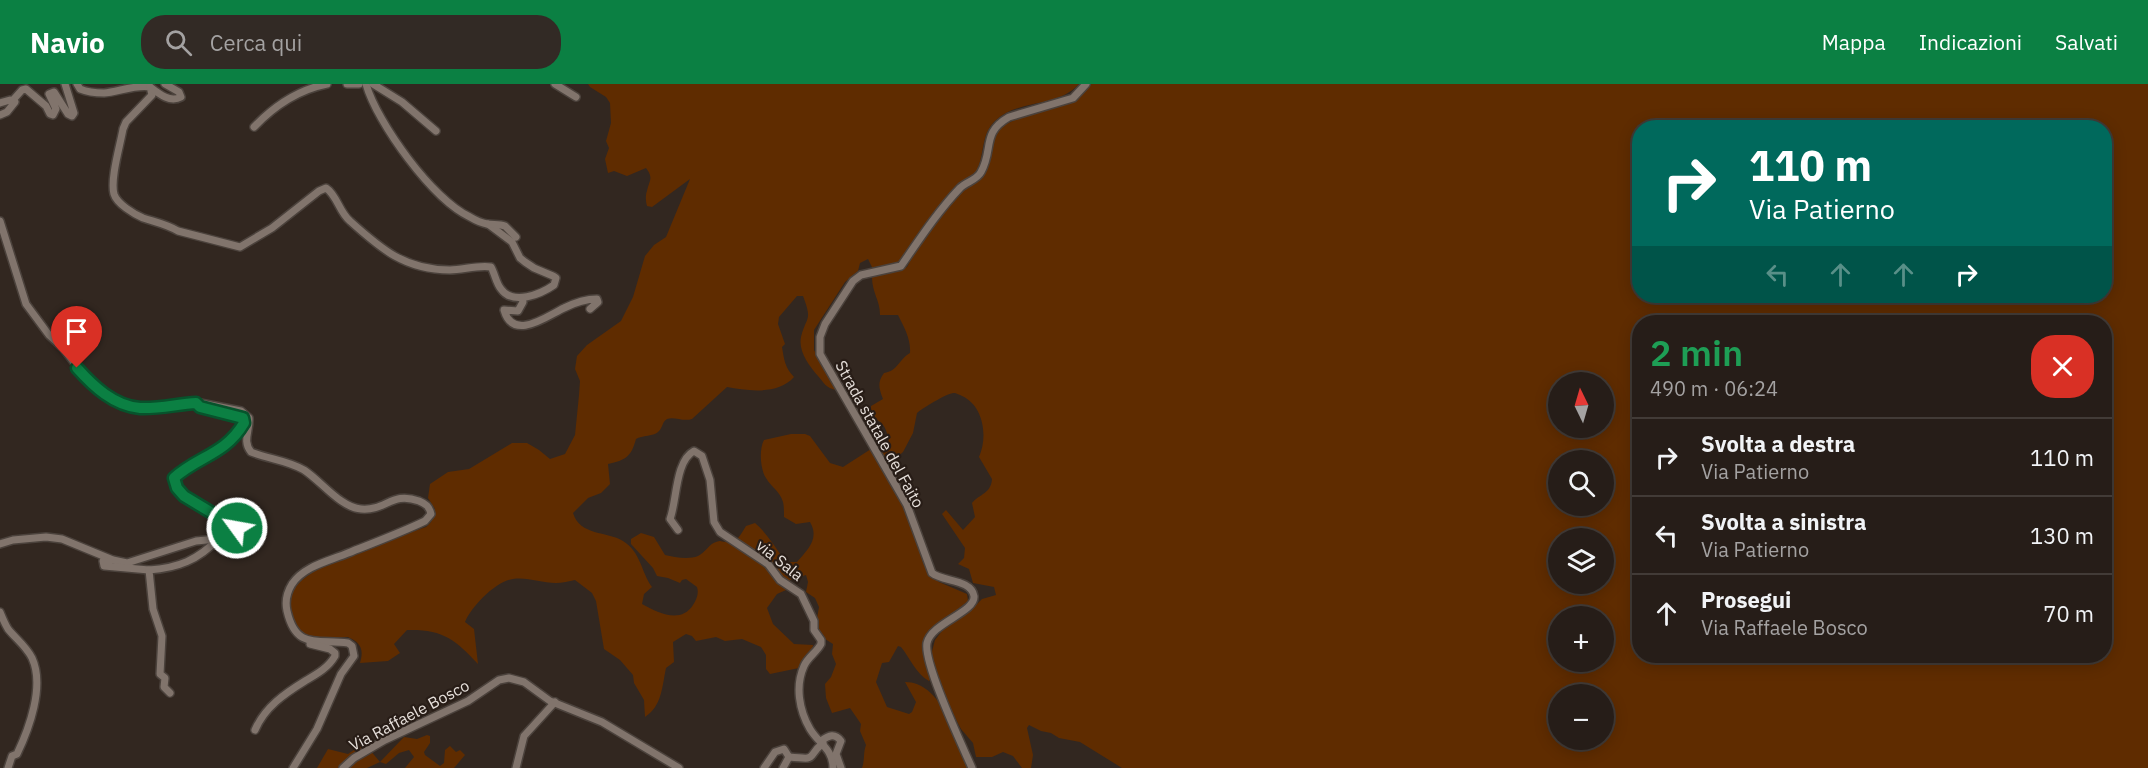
<!DOCTYPE html>
<html lang="it">
<head>
<meta charset="utf-8">
<style>
  :root { --surface:#261d18; --page:#322a25; --text:#f1f3f6; --muted:#a4a2a2; --line:#423b37; --accent:#0b8043 }
  body { margin:0; font-family:"IBM Plex Sans",sans-serif; background:var(--page); color:var(--text); height:100vh; display:flex; flex-direction:column; font-size:22px; white-space:nowrap }
  * { box-sizing:border-box; margin:0 }
  p { font-size:20px; color:var(--muted) }
  .icon { flex:none; width:33px; height:33px; fill:none; stroke:currentColor; stroke-width:2; stroke-linecap:round; stroke-linejoin:round }
  .map { position:relative; flex:1; overflow:hidden }
  .sheet { position:absolute; left:1632px; top:231px; width:480px; height:348px; display:flex; flex-direction:column; background:var(--surface); border-radius:24px; box-shadow:0 3px 15px #0003,0 0 0 2px var(--line) }
  .sheet>* { flex:none }
  .hud { position:absolute; left:1632px; top:36px; width:480px; height:183px; border-radius:24px; box-shadow:0 3px 15px #0003,0 0 0 2px var(--line); background:#00695c; color:#fff; overflow:hidden }
  .needle { width:39px; rotate:355deg }
  .tools { position:absolute; left:1548px; top:288px; display:grid; gap:12px }
  .tools a { display:grid; place-items:center; width:66px; height:66px; border-radius:50%; background:var(--surface); box-shadow:0 3px 15px #0003,0 0 0 2px var(--line); font-size:30px }
  .pin { position:absolute; display:grid; place-items:center; width:51px; height:51px; color:#fff; margin:-62px -26px; border-radius:50% 50% 50% 0; rotate:-45deg; box-shadow:0 0 6px #0007 }
  .pin .icon { rotate:45deg }
  .me { position:absolute; width:66px; margin:-33px; rotate:302deg; stroke-linejoin:round; filter:drop-shadow(0 0 4px #0008) }
  .turn { display:flex; align-items:center; gap:21px; height:126px; padding:0 18px; font-size:27px }
  .turn .icon { width:78px; height:78px; stroke-width:2.5 }
  .turn b { display:block; font-size:42px; line-height:51px }
  .lanes { display:flex; align-items:center; height:57px; padding:0 18px; background:#0003; justify-content:center; gap:30px; direction:ltr }
  .lanes .off { opacity:.35 }
  .round { display:grid; place-items:center; flex:none; width:63px; height:63px; border-radius:24px; background:var(--page) }
  .head { display:flex; align-items:center; justify-content:space-between; height:102px; padding:0 18px }
  h1 { font-size:36px; font-weight:600; line-height:45px; color:#1e9e55 }
  ul { padding:0; list-style:none }
  li { display:flex; align-items:center; gap:18px; height:78px; padding:0 18px; border-top:2px solid var(--line) }
  li div { flex:1 }
  li b { display:block; font-size:22px }
  li em { font-style:normal }
  header { display:flex; align-items:center; gap:36px; box-sizing:border-box; height:84px; padding:0 30px; background:var(--accent); color:#fff }
  header strong { font-size:28px }
  nav { display:flex; gap:33px; margin-inline-start:auto; font-size:21px }
  .search { width:420px; height:54px; background:var(--page); display:flex; align-items:center; gap:15px; box-sizing:border-box; padding:0 21px; border-radius:24px; color:var(--muted); font-size:22px }
  .map>svg:first-child { display:block }
  .green { fill:#5f2c00; fill-rule:evenodd }
  .lines { fill:none; stroke-linecap:round; stroke-linejoin:round }
  .minor-casing { stroke:#4b423c; stroke-width:10 }
  .minor { stroke:#81746c; stroke-width:7 }
  .route-casing { stroke:#07532c; stroke-width:15 }
  .route { stroke:#0b8043; stroke-width:10 }
  .labels { text-anchor:middle; stroke-width:4.5; stroke-linejoin:round; paint-order:stroke }
  .street-label { font-size:16px; fill:#e6dfda; stroke:#281d17 }
</style>
</head>
<body>
<header>
<strong>Navio</strong>
<div class="search"><svg class="icon" aria-label="search" viewBox="0 0 24 24"><circle cx="10" cy="10" r="6"/><path d="M15 15l6 6"/></svg>Cerca qui</div>
<nav><a>Mappa</a><a>Indicazioni</a><a>Salvati</a></nav>
</header>
<div class="map">
<svg width="2148" height="684" viewBox="0 0 2148 684">
  <rect width="100%" height="100%" fill="#322720"/>
  <g class="green">
    <path d="M588 0H1079C1057 24 1019 15 996 36 980 50 985 72 976 88 971 96 958 101 951 108 931 130 917 157 899 179L873 185 868 175 860 179 858 187 845 198 814 246V266L836 306C826 304 824 299 818 292 809 282 798 267 801 253 806 232 813 238 803 212H797L779 233 778 240 785 260 782 263C784 275 785 284 794 293 778 311 748 307 727 303L692 335C683 338 674 332 667 335 662 338 663 343 659 347 654 353 642 351 636 355 631 373 626 376 608 380L610 400 601 409 588 414 573 429C580 452 607 447 623 457 641 468 641 488 652 503L644 510 642 520C658 529 681 540 693 521 697 515 699 509 697 503L686 495 682 496 680 499 668 494 657 492 653 484 631 460V455L641 449 654 453 665 471C674 473 688 476 698 472 705 469 709 460 716 458 723 456 719 458 726 458 737 460 741 450 746 442L755 439C767 449 776 465 786 478H797C807 466 820 455 810 438L796 440 784 433C784 428 784 422 783 418 780 407 771 403 766 394 760 385 759 365 764 356L791 350H805L810 352 830 379 843 383 871 365 908 429 923 479 928 488 939 498 967 510 968 517C935 545 913 545 931 595L929 597C916 590 910 574 901 563L898 562 889 578 882 579 876 598 887 623 909 630 912 628 916 618 905 598C942 598 957 655 969 684H862C865 676 863 669 866 661L860 647 861 640 850 624 832 629 826 614 825 600 831 593 836 580 832 570 833 560 822 553 816 540 819 523 815 514 806 508 808 498 806 491 790 496 786 506 777 510 767 524 773 540 794 560 813 561 812 567 799 584 770 590 766 585V571L761 563 742 555 725 557 716 553 696 557 692 552 686 550 673 558 674 578 666 584C662 603 662 622 645 633L644 616 634 599 633 591 620 576 604 565 596 517 592 509 575 496C569 497 562 499 556 499 541 499 528 493 513 495 496 497 471 523 465 538L474 545 478 580C455 555 442 545 407 546L394 560 400 569 388 577 360 579C364 565 361 559 348 553 330 554 303 559 295 540 291 531 288 523 290 513 299 480 395 454 426 443L431 438 435 425 428 414 430 400 448 388 469 385 512 359H527L539 366 550 375 565 370 575 351 579 311 580 297 575 285 577 272 587 261 621 237 633 213 645 172 654 161 666 153 690 95 652 123 647 122C646 118 645 112 647 107 649 97 654 94 646 84L627 92 614 87 608 89 605 75 609 64 606 57 611 39 610 19 606 13 590 3Z"/>
    <path d="M1091 0H2148V684H1122L1080 658 1059 654 1051 649 1041 647 1029 641 1027 644 1033 671 1031 684H1022L1013 672 1003 668 992 673H976L973 659 961 645 948 620 931 571 935 556 945 543 970 527 982 515 996 511 994 503 973 499 969 485 958 480 964 474 965 464 942 430 946 426 963 446 975 433 972 419C979 410 991 410 992 395L979 373C988 353 984 322 962 312 960 311 956 309 954 309 949 308 921 325 917 329L913 349 903 368 888 381 879 366 889 356C886 346 885 339 875 335L871 329V322L883 315C879 305 877 298 884 289 898 287 899 275 910 269 911 255 904 243 898 231H880C880 216 872 209 872 193L907 183 913 171 956 112 981 92 997 48 1004 41 1021 33 1072 17 1080 13ZM1640 44H2104V212H1640ZM1640 238H2104V572H1640ZM1558 298H1604V344H1558ZM1558 376H1604V422H1558ZM1558 454H1604V500H1558ZM1558 532H1604V578H1558ZM1558 610H1604V656H1558Z"/>
    <path d="M427 651 430 652V659L424 668 425 671 440 682 444 679 445 666 450 662 456 668 460 666 465 671 454 684H405L414 673 409 666 399 669 386 680 380 678 367 684H317L328 665 348 670 364 659 380 678 404 653 417 655Z"/>
  </g>
  <g class="lines">
    <defs>
      <g id="minor">
        <path d="M77 0 80 5C87 8 97 9 104 9 117 8 138 0 150 3L152 11 126 38 123 45C120 62 110 95 114 110 117 120 134 130 143 134 155 138 166 140 178 147L240 163 272 144 319 107 326 104C337 111 339 128 350 137 381 165 405 186 450 186 463 186 477 181 491 183 495 190 496 199 501 205 513 222 541 210 554 201L556 194 553 192 534 184 525 178 520 174 512 158 488 140"/>
        <path d="M347 0H359"/>
        <path d="M366 0C377 39 433 116 470 133 475 136 482 139 487 140 494 141 499 140 505 142L516 153"/>
        <path d="M373 0 402 18 436 47"/>
        <path d="M555 0 576 13"/>
        <path d="M150 3C159 10 170 19 181 13L179 8 165 0"/>
        <path d="M13 16 22 6 26 5 46 22 50 30 53 31 56 25 49 10 54 8 68 30 72 32 74 29 65 0"/>
        <path d="M0 19 10 16 15 18 7 28 0 31"/>
        <path d="M254 43C274 22 297 6 327 0"/>
        <path d="M0 137 26 220 49 251 63 264 86 294 99 306 123 320 141 324 200 319 241 327 249 334C250 347 242 357 251 368 268 375 287 376 304 386 321 397 341 424 361 425 387 427 391 407 419 417 426 420 429 422 431 430L425 437C400 449 373 459 348 469 329 477 304 482 292 500 287 508 285 518 287 527 296 566 317 555 348 559L352 562 354 572 341 590 317 645 293 684"/>
        <path d="M522 214 523 218 518 227 504 226C513 258 547 232 564 224 574 219 586 215 597 215L598 218 590 225"/>
        <path d="M678 446 670 435C677 417 675 377 694 367L702 372 710 396 714 438 720 448 768 480 780 496 801 510 814 537V546L821 556V560C817 568 808 573 804 582 795 602 799 626 810 645 819 660 833 665 833 684"/>
        <path d="M0 460 13 456 46 453 62 455 113 476 127 479 196 457 237 453 239 448 237 444 184 412 177 404 174 394C198 372 226 371 244 339L242 334 218 327"/>
        <path d="M109 478 103 477 104 482 149 486"/>
        <path d="M0 528C2 533 5 540 8 545 16 555 26 562 32 574 45 602 29 645 17 670L12 672 8 684"/>
        <path d="M170 609 164 603 165 594 160 590 162 552 153 525 149 486C178 484 198 476 218 455"/>
        <path d="M255 646C265 623 284 610 305 597 317 590 328 584 335 572V569L330 565 310 560"/>
        <path d="M821 657C829 651 835 649 841 657L836 670 841 684"/>
        <path d="M789 673C820 676 805 674 823 659"/>
        <path d="M343 684 354 674 385 656 468 617 499 596 509 594 524 598 550 617 602 638 679 684"/>
        <path d="M516 684 524 652 555 618"/>
        <path d="M764 684 775 668 784 665 789 673 783 684"/>
        <path d="M972 684C962 661 923 579 927 559 931 539 976 528 974 512 971 495 943 498 932 489L907 421 820 270V253L825 240 853 197 861 191 901 182C919 156 938 127 960 104 966 98 977 96 981 88 994 65 981 49 1009 33L1073 14 1086 0"/>
      </g>
    </defs>
    <use href="#minor" class="minor-casing"/>
    <use href="#minor" class="minor"/>
  </g>
  <g class="lines">
    <defs>
      <path id="route" d="M77 284C93 302 114 322 140 324 158 325 178 320 196 319L200 323 243 334 244 339C225 371 198 372 174 394L177 404 184 412 237 444"/>
    </defs>
    <use href="#route" class="route-casing"/>
    <use href="#route" class="route"/>
  </g>
  <g class="labels">
    <g class="street-label">
      <text transform="translate(880 350) rotate(61)" y="6">Strada statale del Faito</text>
      <text transform="translate(780 476) rotate(39)" y="6">via Sala</text>
      <text transform="translate(409 631) rotate(-28)" y="6">Via Raffaele Bosco</text>
    </g>
  </g>
</svg>
<div class="tools">
<a><svg class="needle" viewBox="-14 -14 28 28"><path d="M0-13l5 13h-10z" fill="#e53935"/><path d="M0 13l5-13h-10z" fill="#a4a2a2"/></svg></a>
<a><svg class="icon" aria-label="search" viewBox="0 0 24 24"><circle cx="10" cy="10" r="6"/><path d="M15 15l6 6"/></svg></a>
<a><svg class="icon" aria-label="layers" viewBox="0 0 24 24"><path d="M12 4l9 5-9 5-9-5zM3 14l9 5 9-5"/></svg></a>
<a>+</a>
<a>−</a>
</div>
<div class="pin" style="left:77px;top:284px;background:#d93025"><svg class="icon" aria-label="arrive" viewBox="0 0 24 24"><path d="M6 21V4h12l-3 4 3 4H6"/></svg></div>
<svg class="me" style="left:237px;top:444px" viewBox="-20 -20 40 40"><circle r="17" fill="#0b8043" stroke="#fff" stroke-width="3"/><path d="M0-11L8 9 0 5-8 9z" fill="#fff"/></svg>
<div class="hud">
<div class="turn"><svg class="icon" aria-label="right" viewBox="0 0 24 24"><path d="M7 20v-9h11M14 6l5 5-5 5"/></svg><div><b>110 m</b>Via Patierno</div></div>
<div class="lanes"><svg class="icon off" aria-label="left" viewBox="0 0 24 24"><path d="M17 20v-9H6M10 6l-5 5 5 5"/></svg><svg class="icon off" aria-label="ahead" viewBox="0 0 24 24"><path d="M12 20V5M6 11l6-6 6 6"/></svg><svg class="icon off" aria-label="ahead" viewBox="0 0 24 24"><path d="M12 20V5M6 11l6-6 6 6"/></svg><svg class="icon" aria-label="right" viewBox="0 0 24 24"><path d="M7 20v-9h11M14 6l5 5-5 5"/></svg></div>
</div>
<section class="sheet">
<div class="head"><div><h1>2 min</h1><p>490 m · 06:24</p></div><a class="round" style="background:#d93025;color:#fff"><svg class="icon" aria-label="close" viewBox="0 0 24 24"><path d="M6 6l12 12M18 6L6 18"/></svg></a></div>
<ul>
<li><svg class="icon" aria-label="right" viewBox="0 0 24 24"><path d="M7 20v-9h11M14 6l5 5-5 5"/></svg><div><b>Svolta a destra</b><p>Via Patierno</p></div><em>110 m</em></li>
<li><svg class="icon" aria-label="left" viewBox="0 0 24 24"><path d="M17 20v-9H6M10 6l-5 5 5 5"/></svg><div><b>Svolta a sinistra</b><p>Via Patierno</p></div><em>130 m</em></li>
<li><svg class="icon" aria-label="ahead" viewBox="0 0 24 24"><path d="M12 20V5M6 11l6-6 6 6"/></svg><div><b>Prosegui</b><p>Via Raffaele Bosco</p></div><em>70 m</em></li>
</ul>
</section>
</div>
</body>
</html>
